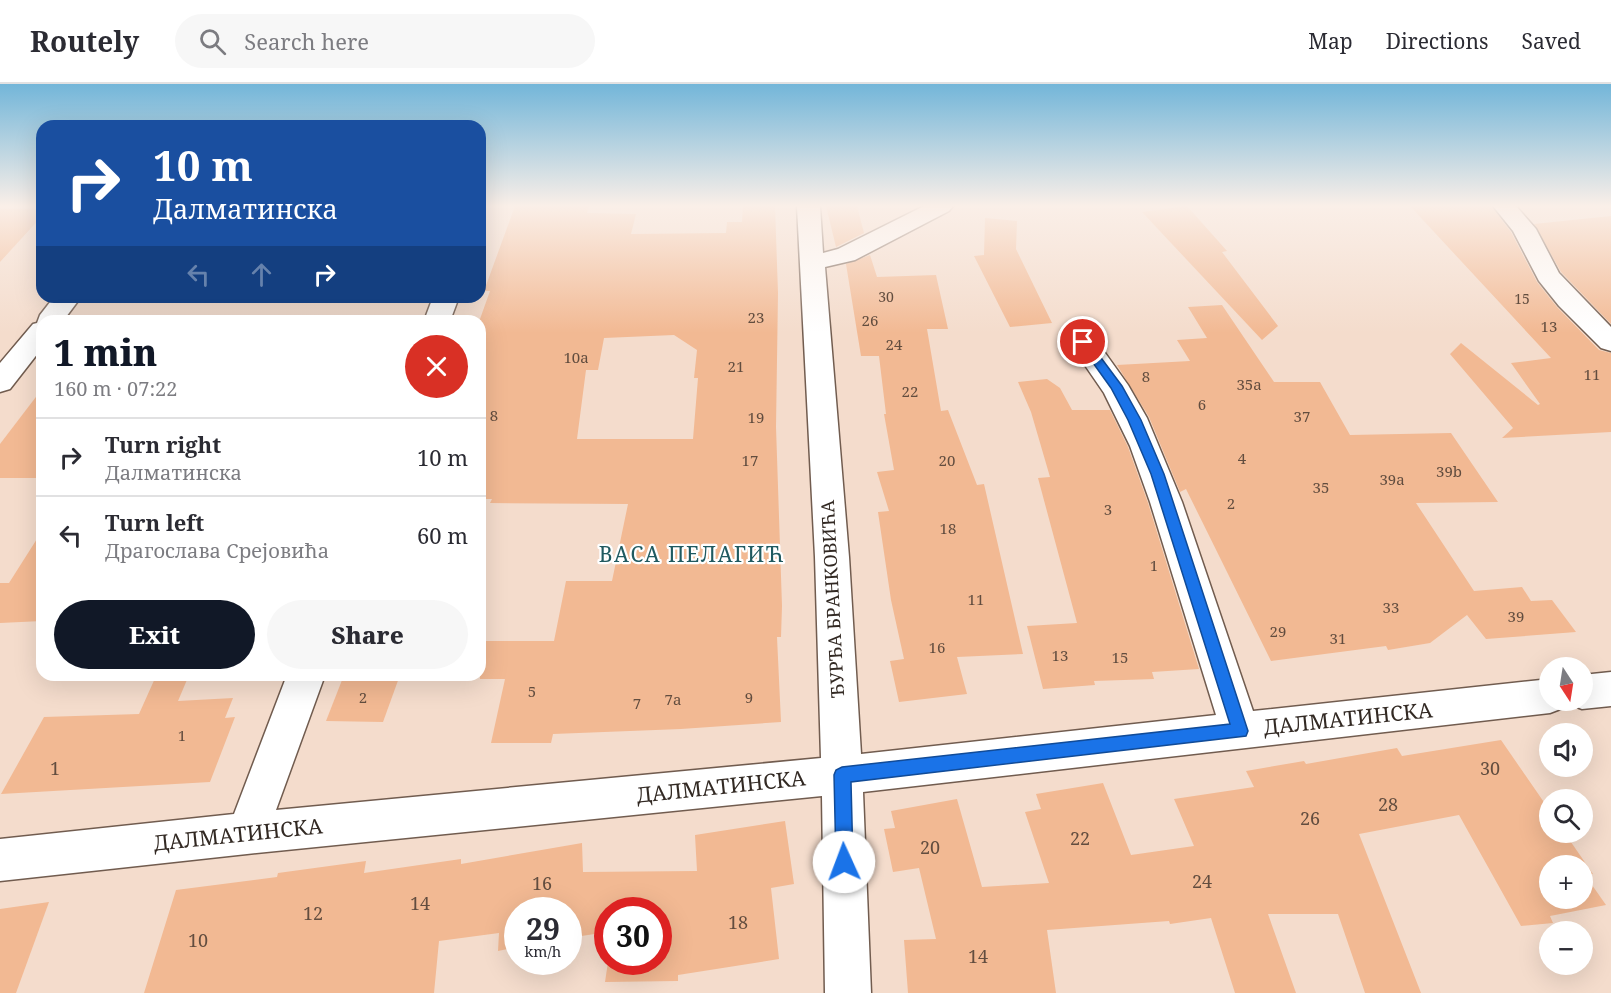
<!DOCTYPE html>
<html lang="en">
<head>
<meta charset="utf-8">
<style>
  :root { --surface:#fff; --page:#f7f7f7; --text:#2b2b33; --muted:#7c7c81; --line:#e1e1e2; --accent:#111827 }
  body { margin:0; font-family:"Noto Serif",serif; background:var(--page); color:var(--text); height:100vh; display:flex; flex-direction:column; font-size:22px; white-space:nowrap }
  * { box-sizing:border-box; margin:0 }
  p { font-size:20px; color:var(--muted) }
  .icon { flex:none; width:33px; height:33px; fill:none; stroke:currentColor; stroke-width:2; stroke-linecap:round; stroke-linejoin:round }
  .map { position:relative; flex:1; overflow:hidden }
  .side { position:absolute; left:36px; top:231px; width:450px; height:366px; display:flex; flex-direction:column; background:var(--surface); border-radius:18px; box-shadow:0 6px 24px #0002 }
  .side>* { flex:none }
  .hud { position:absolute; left:36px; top:36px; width:450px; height:183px; border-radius:18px; box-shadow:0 6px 24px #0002; background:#1a4fa0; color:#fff; overflow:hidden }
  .needle { width:39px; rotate:168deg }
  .buttons { position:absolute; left:1539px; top:573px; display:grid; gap:12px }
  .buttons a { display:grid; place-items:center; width:54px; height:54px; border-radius:50%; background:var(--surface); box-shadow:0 6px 24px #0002; font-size:30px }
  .speed { position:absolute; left:504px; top:813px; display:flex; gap:12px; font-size:30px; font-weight:700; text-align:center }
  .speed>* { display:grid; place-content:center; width:78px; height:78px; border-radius:50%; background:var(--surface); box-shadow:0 6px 24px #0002; line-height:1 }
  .speed small { font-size:15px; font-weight:400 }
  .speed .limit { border:9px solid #d22; background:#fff; color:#111 }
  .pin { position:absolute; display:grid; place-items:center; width:51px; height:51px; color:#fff; margin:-26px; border:3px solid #fff; border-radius:50%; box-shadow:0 2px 6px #0007 }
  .me { position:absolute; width:66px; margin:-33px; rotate:358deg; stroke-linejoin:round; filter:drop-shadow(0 0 4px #0008) }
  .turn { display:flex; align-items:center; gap:21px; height:126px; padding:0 18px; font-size:27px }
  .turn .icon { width:78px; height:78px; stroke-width:2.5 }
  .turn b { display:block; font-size:42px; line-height:51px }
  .lanes { display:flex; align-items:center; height:57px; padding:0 18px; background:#0003; justify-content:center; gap:30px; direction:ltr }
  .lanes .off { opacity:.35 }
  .round { display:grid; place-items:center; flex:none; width:63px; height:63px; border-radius:32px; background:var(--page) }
  .headline { display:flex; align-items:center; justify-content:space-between; height:102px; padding:0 18px }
  h1 { font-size:36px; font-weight:800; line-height:45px; color:var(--accent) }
  .action { display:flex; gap:12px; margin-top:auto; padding:12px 18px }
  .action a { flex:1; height:69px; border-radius:36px; background:var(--accent); color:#fff; font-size:24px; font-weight:800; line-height:69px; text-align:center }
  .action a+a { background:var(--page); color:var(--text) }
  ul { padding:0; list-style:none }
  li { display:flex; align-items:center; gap:18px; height:78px; padding:0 18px; border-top:2px solid var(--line) }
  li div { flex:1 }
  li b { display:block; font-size:22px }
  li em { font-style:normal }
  header { display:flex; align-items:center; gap:36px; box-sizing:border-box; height:84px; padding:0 30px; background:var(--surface); border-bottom:2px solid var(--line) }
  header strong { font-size:28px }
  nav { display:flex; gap:33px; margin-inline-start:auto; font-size:21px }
  .search { width:420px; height:54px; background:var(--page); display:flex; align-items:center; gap:15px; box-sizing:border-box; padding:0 21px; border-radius:33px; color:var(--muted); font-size:22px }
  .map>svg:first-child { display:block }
  .building { fill:#f2b993; fill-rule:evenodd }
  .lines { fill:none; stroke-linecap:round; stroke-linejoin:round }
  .minor-casing { stroke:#715c4f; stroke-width:3 }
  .minor { fill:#fff; fill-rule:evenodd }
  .route { fill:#1a73e8; stroke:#114b97; stroke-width:1.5 }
  .labels { text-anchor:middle; stroke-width:4.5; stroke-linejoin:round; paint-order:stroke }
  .far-number-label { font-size:14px; fill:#624d3f }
  .number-label { font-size:15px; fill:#624d3f }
  .street-label { font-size:18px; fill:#322923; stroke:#fff }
  .near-number-label { font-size:18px; fill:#624d3f }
  .quarter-label { font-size:21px; letter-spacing:1.5px; fill:#205a60; stroke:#fff }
  .near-street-label { font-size:21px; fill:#322923; stroke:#fff }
</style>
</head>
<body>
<header>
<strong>Routely</strong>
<div class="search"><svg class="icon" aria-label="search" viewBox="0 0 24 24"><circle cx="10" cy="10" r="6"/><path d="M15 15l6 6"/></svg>Search here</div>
<nav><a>Map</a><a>Directions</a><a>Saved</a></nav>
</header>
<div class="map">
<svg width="1611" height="909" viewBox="0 0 1611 909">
  <rect width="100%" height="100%" fill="#f4dccc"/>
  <g class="building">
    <path d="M515 122H589L587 129 636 130 631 150 726 149 727 138H742L743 122H775L778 209 776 343 782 522 781 553H777L781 638 681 645 553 650 551 659H491L505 595H480V557H554L566 497H612L628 420 490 419 492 415H480V235L490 207H484ZM674 251 697 266 694 294H698L693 355H577L586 286H598L604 254Z"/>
    <path d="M826 122H857L864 149 836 163Z"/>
    <path d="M1187 122 1227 167 1222 168 1278 242 1262 256 1142 128Z"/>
    <path d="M1410 122H1491L1511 148 1537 198 1557 223 1599 266 1611 269V348L1502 354 1513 344 1450 270 1461 259 1538 321 1540 320 1511 279 1551 274Z"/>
    <path d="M0 125H42V132L0 178Z"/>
    <path d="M1611 132V240L1561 188 1534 140Z"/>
    <path d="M985 134 1017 137 1016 165 1052 239 1010 243 974 172 984 171Z"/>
    <path d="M870 171 877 193 936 191 948 245H927L941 327 948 326 977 401 984 400 1023 570 957 573 967 610 899 618 890 577 904 575 891 516 878 428 889 427 877 388 894 386 884 330H886L879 272H861L846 180Z"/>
    <path d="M1222 221 1274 298H1320L1350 351 1451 349 1498 418 1416 419 1474 507 1522 503 1531 517 1552 516 1576 548 1486 555 1467 531 1430 559 1388 566 1386 562 1271 577 1186 405 1180 408 1149 333 1117 281 1190 277 1177 256 1207 254 1188 223Z"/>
    <path d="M1047 295 1060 304 1072 326H1110L1128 363 1148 419 1199 585 1152 588 1154 595 1094 597 1095 601 1043 605 1027 542 1077 539 1038 394 1050 393 1031 328 1018 298Z"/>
    <path d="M42 305V394H0V360Z"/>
    <path d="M42 447V537L0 539V499H9Z"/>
    <path d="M189 591 178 617 233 614 225 634 235 633 210 698 1 710 44 633 139 630 156 592Z"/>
    <path d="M344 591H400L383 638 326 637Z"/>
    <path d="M1501 656 1550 727V748H1564L1593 790 1585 791 1606 821 1550 832 1553 839 1521 842 1459 731 1359 750 1421 909H1365L1338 830H1268L1296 909H1235L1211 834 1170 840 1169 837 1047 846 1056 909H908L904 856 936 855 919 784 893 788 884 745 895 744 891 727 957 715 982 803 1049 799 1025 728 1041 725 1036 710 1103 699 1131 771 1194 762 1174 715 1254 703 1246 687 1304 677 1306 680 1397 664 1402 672ZM1550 782H1582V814H1550Z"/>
    <path d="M785 737 794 800 771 804 779 875 678 891V897L605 898 608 878H658V826H608V848L568 854V826H518V863L498 867 499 849 439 857 434 909H144L176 806 277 793 278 789 366 777 364 789 461 775V780L582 759 583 788 697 787 695 751Z"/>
    <path d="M49 818 16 909H0V825Z"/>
  </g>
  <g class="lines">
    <defs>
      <g id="minor">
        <path d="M797 122H820L823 169 838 165 924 122H953L949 127 855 176 825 183 849 473 861 670 1216 631 1150 418 1130 362 1104 309 1069 258 1073 252 1083 249 1093 252 1128 301 1147 334 1182 418 1253 627 1550 595V616H1567L1563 624 1550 629 863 708 871 909H825L822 712 247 770 0 797V755L234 730 287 591H325L276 726 821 674 815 473Z"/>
        <path d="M1493 122H1516L1536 145 1559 189 1611 243V267L1601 264 1559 222 1539 197 1513 147Z"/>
        <path d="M54 213H81L63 237H42V264L10 305 0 308V279L33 240 37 239 40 231Z"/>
        <path d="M433 213H459L450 237H424Z"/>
        <path d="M1611 588V622L1582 625 1569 620 1567 616H1582V591Z"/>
      </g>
    </defs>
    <use href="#minor" class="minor-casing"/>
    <use href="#minor" class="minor"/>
  </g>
  <linearGradient id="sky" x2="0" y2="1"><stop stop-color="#73b6d9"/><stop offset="0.49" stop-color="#faefe8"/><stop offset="1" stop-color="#faefe8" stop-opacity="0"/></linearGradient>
  <rect width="1611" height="249" fill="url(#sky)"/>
  <path class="route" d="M1083 254 1087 255 1122 302 1141 336 1164 390 1248 647 1246 652 851 698 853 778 851 785 844 787 838 785 836 778 834 691 836 686 842 683 1230 640 1151 390 1128 336 1111 304 1078 258Z"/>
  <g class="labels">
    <g class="far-number-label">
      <text x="886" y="218">30</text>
      <text x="1522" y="220">15</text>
    </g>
    <g class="number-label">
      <text x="756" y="239">23</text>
      <text x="870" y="242">26</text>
      <text x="1549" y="248">13</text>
      <text x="894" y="266">24</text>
      <text x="576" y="279">10a</text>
      <text x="736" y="288">21</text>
      <text x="1592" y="296">11</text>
      <text x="1146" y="298">8</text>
      <text x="1249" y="306">35a</text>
      <text x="910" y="313">22</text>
      <text x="1202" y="326">6</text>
      <text x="494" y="337">8</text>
      <text x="1302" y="338">37</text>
      <text x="756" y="339">19</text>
      <text x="1242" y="380">4</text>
      <text x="750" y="382">17</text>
      <text x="947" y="382">20</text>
      <text x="1449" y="393">39b</text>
      <text x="1392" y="401">39a</text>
      <text x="1321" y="409">35</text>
      <text x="1231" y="425">2</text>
      <text x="1108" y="431">3</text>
      <text x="948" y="450">18</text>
      <text x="1154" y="487">1</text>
      <text x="976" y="521">11</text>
      <text x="1391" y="529">33</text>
      <text x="1516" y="538">39</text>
      <text x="1278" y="553">29</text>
      <text x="1338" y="560">31</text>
      <text x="937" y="569">16</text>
      <text x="1060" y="577">13</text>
      <text x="1120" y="579">15</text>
      <text x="532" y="613">5</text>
      <text x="363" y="619">2</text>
      <text x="749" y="619">9</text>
      <text x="673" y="621">7a</text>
      <text x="637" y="625">7</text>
      <text x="182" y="657">1</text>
    </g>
    <g class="street-label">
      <text transform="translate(833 515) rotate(-93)" y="6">ЂУРЂА БРАНКОВИЋА</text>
    </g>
    <g class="near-number-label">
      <text x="55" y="691">1</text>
      <text x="1490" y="691">30</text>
      <text x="1388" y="727">28</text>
      <text x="1310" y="741">26</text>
      <text x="1080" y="761">22</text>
      <text x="930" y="770">20</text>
      <text x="1202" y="804">24</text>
      <text x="542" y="806">16</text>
      <text x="420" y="826">14</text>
      <text x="313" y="836">12</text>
      <text x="738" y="845">18</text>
      <text x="198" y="863">10</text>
      <text x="978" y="879">14</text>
    </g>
    <g class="quarter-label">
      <text x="692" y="478">ВАСА ПЕЛАГИЋ</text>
    </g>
    <g class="near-street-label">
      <text transform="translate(1348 635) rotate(-6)" y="7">ДАЛМАТИНСКА</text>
      <text transform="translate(721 703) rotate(-6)" y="7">ДАЛМАТИНСКА</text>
      <text transform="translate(238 751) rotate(-6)" y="7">ДАЛМАТИНСКА</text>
    </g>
  </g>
</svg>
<div class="buttons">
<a><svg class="needle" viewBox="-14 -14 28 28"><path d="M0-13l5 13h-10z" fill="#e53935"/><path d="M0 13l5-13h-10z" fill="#7c7c81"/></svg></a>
<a><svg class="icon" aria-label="sound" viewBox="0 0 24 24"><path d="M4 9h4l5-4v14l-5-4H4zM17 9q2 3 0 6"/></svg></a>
<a><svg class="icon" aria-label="search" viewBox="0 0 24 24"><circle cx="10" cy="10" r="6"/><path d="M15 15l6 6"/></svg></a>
<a>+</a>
<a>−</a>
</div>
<div class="speed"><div>29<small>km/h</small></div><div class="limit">30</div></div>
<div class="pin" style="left:1083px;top:258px;background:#d93025"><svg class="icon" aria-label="arrive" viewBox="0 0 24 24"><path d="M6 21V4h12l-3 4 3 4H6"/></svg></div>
<svg class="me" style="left:844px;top:778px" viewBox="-20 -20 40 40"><circle r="19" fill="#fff"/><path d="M0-13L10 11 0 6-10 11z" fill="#1a73e8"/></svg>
<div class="hud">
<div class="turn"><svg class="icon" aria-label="right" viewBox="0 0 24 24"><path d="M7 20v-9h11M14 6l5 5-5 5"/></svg><div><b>10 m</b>Далматинска</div></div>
<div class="lanes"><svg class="icon off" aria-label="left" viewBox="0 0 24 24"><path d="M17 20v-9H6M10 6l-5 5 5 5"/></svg><svg class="icon off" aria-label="ahead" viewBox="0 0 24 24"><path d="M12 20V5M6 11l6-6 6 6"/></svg><svg class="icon" aria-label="right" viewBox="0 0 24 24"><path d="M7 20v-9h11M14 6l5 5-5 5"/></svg></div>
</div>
<section class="side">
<div class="headline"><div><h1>1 min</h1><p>160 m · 07:22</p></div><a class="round" style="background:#d93025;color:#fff"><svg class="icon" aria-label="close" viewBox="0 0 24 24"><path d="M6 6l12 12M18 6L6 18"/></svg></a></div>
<ul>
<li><svg class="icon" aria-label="right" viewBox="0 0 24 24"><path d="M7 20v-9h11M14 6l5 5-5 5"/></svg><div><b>Turn right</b><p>Далматинска</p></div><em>10 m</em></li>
<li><svg class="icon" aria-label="left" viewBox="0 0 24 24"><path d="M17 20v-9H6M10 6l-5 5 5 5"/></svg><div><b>Turn left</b><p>Драгослава Срејовића</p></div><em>60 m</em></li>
</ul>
<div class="action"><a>Exit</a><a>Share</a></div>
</section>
</div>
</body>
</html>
